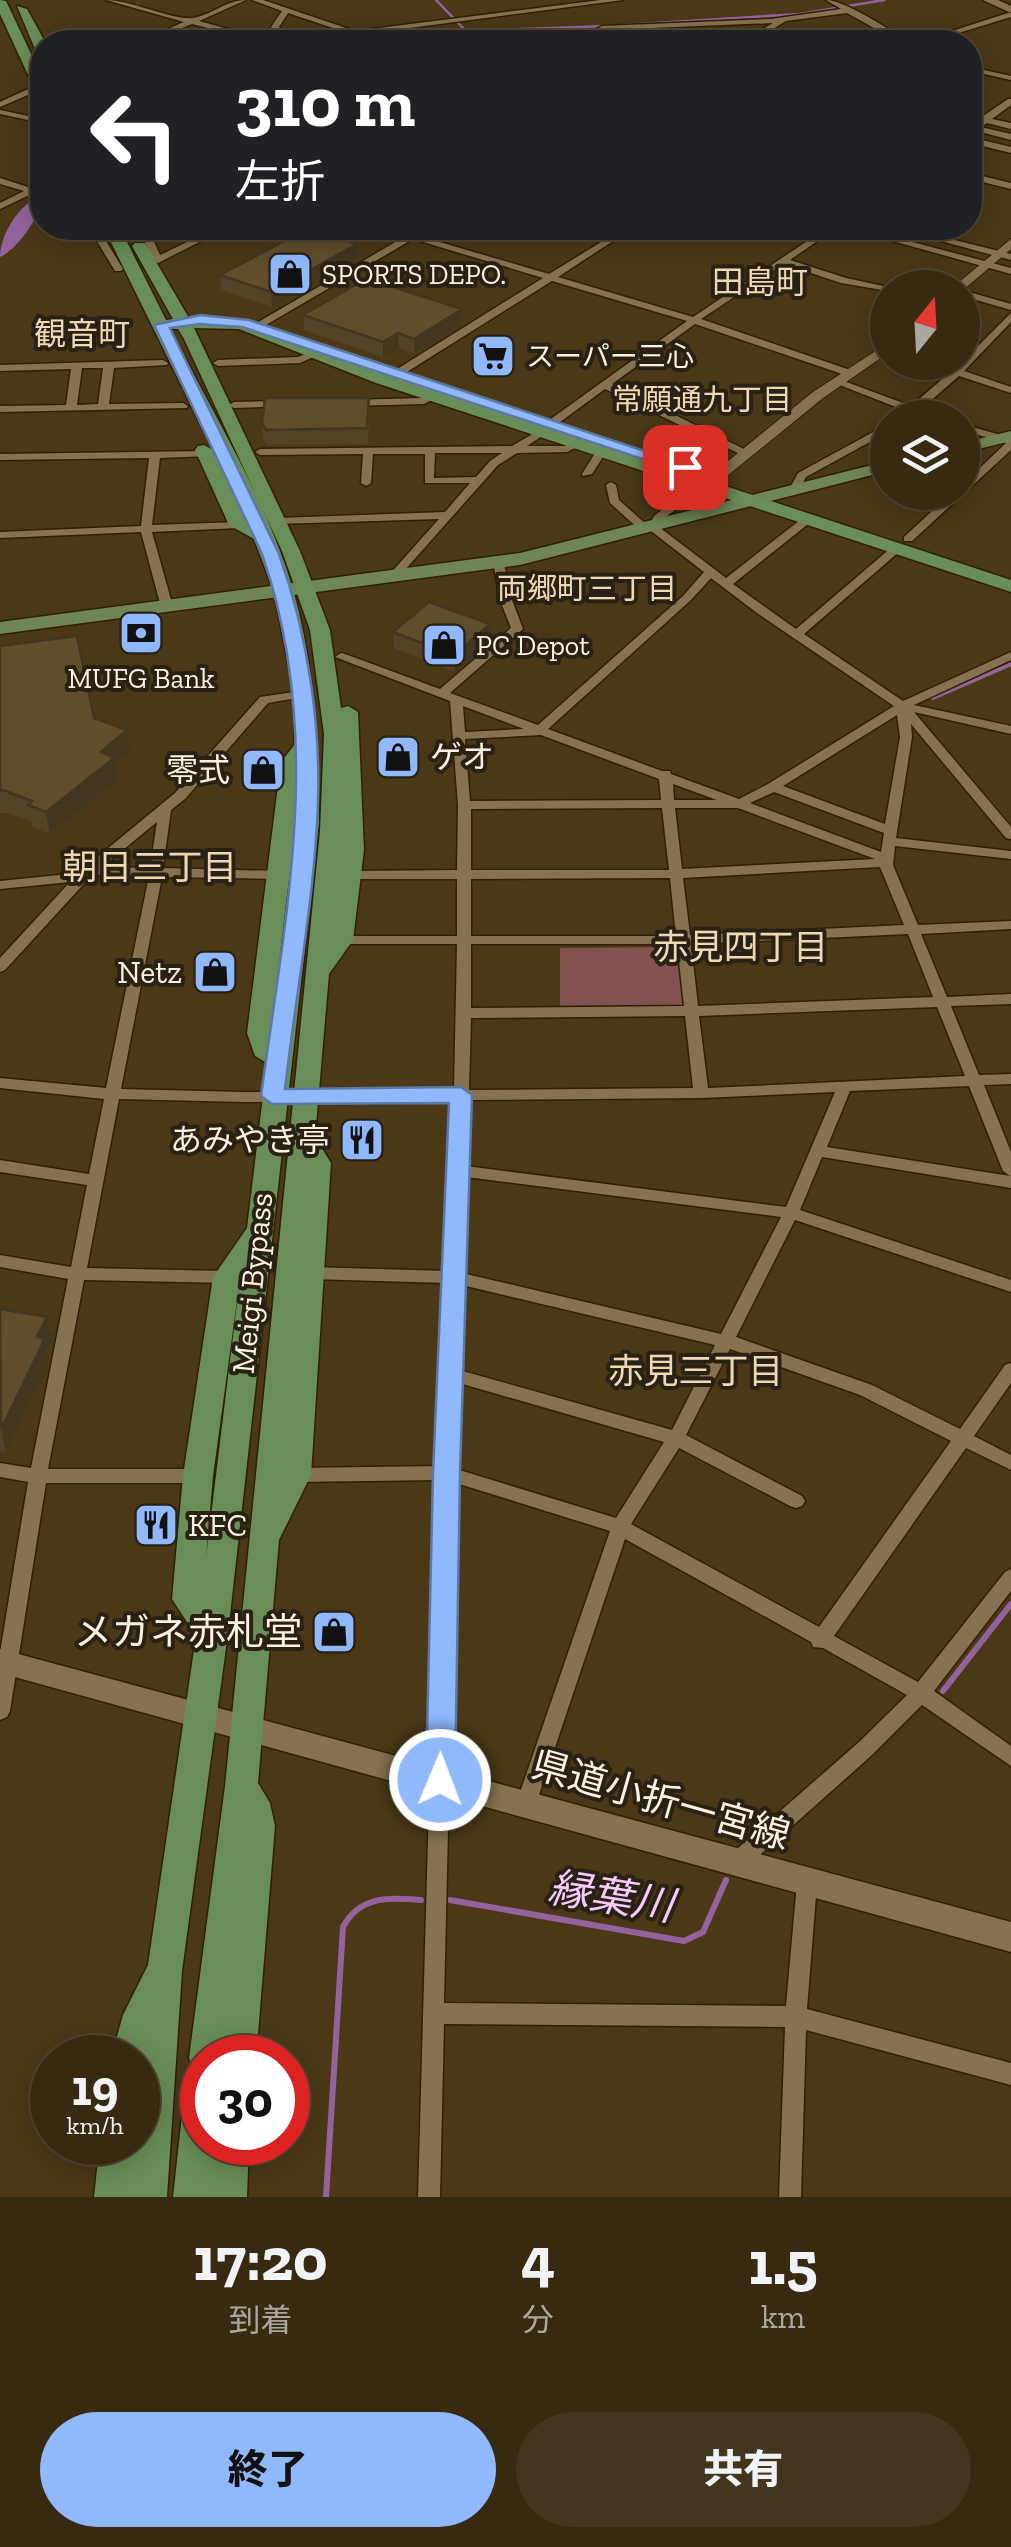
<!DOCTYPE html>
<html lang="ja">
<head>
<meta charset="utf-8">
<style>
  :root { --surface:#382a11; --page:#43361f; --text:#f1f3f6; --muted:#aba79f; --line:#524631; --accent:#90b8fd }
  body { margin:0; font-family:"Zilla Slab","Noto Sans JP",serif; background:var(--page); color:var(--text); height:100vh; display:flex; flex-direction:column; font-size:38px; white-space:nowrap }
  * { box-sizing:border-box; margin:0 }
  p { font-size:32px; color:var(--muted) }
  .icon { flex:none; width:55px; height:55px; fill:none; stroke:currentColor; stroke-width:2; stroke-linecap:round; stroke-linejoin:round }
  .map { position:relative; height:2197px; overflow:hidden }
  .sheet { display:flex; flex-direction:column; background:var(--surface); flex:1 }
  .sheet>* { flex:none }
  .hud { position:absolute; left:30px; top:30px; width:952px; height:210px; border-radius:40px; box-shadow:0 5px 25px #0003,0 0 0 2px var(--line); background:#202124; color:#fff; overflow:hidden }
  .needle { width:65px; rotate:18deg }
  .fabs { position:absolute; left:870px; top:270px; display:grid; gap:20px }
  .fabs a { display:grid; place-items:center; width:110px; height:110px; border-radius:50%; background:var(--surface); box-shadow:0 5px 25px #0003,0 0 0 2px var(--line); font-size:50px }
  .speed { position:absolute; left:30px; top:2035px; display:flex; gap:20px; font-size:50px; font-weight:700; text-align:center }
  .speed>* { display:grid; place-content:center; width:130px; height:130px; border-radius:50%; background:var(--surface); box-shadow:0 5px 25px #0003,0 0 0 2px var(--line); line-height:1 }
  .speed small { font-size:25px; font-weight:400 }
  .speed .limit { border:15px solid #d22; background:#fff; color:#111 }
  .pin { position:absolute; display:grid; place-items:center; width:85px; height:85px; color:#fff; margin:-42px; border-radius:20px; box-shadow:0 5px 15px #0006 }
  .me { position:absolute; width:110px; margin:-55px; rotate:1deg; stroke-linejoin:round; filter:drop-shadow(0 0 8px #0008) }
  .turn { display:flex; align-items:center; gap:35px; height:210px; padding:0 40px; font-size:45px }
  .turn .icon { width:130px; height:130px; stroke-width:2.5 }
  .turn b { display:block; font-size:70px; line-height:85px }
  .eta { display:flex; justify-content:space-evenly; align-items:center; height:170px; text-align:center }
  .eta b { font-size:60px; font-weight:800; line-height:70px }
  .action { display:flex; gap:20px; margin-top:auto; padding:20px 40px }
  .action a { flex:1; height:115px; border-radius:60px; background:var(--accent); color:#111; font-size:40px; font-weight:800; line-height:115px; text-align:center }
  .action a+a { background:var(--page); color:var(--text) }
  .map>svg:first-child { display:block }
  .green { fill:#835151 }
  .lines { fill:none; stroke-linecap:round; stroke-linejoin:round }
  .stream-far2 { stroke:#94639e; stroke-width:2.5 }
  .stream-far1 { stroke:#94639e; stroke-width:4 }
  .stream { stroke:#94639e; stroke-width:6 }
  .river { fill:#94639e; fill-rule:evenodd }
  .minor-casing { stroke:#301f00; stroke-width:3 }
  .tertiary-casing { stroke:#301f00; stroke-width:2 }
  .secondary-casing { stroke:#301f00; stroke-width:3 }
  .primary-casing { stroke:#301f00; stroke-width:3 }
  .trunk-casing { stroke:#301f00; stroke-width:3 }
  .minor { fill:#867250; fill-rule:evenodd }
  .tertiary { fill:#867250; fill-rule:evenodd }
  .secondary { fill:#867250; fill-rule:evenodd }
  .primary { fill:#708755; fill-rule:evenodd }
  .trunk { fill:#698e57; fill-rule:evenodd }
  .wall { fill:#524226 }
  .shaded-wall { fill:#42361f }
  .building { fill:#5f4d2c; stroke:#42361f; stroke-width:2.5 }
  .route { fill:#90b8fd; stroke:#5e78a4; stroke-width:2.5 }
  .labels { text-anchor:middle; stroke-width:8; stroke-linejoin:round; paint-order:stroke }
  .far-poi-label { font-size:28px; fill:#fdf2df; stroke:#292113; text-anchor:start }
  .far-neighbourhood-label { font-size:30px; fill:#efd9b4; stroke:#292113 }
  .far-quarter-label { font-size:32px; fill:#efd9b4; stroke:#292113 }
  .poi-label { font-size:32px; fill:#fdf2df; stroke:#292113; text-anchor:end }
  .street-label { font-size:32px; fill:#fdf2df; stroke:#292113 }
  .neighbourhood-label { font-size:35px; fill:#efd9b4; stroke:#292113 }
  .near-poi-label { font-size:38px; fill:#fdf2df; stroke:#292113; text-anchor:end }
  .near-street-label { font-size:38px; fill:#fdf2df; stroke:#292113 }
  .near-water-label { font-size:42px; font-style:italic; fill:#f6ccfe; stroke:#292113 }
</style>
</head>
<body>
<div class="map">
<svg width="1011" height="2197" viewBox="0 0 1011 2197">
  <rect width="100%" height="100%" fill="#4a3817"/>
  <path class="green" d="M677 947 683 1005 560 1006V948Z"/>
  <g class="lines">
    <g class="stream-far2">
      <path d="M436 0 464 29"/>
      <path d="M624 25 800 14 884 0"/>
      <path d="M467 31 608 26"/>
    </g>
    <path class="stream-far1" d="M933 698 1011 664"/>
    <g class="stream">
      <path d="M943 1691 1011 1604"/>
      <path d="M450 1900 684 1941 703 1932 726 1880"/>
      <path d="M326 2197 343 1927C360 1895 389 1898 421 1900"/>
    </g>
    <g class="river">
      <path d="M469 28 474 30V36L447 42H420Z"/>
      <path d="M42 195C43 213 18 249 0 257 0 234 20 203 42 195Z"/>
    </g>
    <defs>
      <g id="minor">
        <path d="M106 0C131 0 175 21 193 18 212 15 226 0 246 0L199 21 275 42H264L192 24 147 42H138L184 22Z"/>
        <path d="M252 0H263L355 31 601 0H623L356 35 342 42H333L348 33 288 13 279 27 294 42H286L271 27 282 11Z"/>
        <path d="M826 0C844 0 891 30 908 42H899L847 13 786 21 751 42H742L773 23 604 30 583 42H574L602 26 771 19 841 9Z"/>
        <path d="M1008 13H1011V17L929 42H918Z"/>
        <path d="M970 67 1011 76V80L970 71Z"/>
        <path d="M39 84H42V89L0 107V102Z"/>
        <path d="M1008 99H1011V105L992 119 1011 123V129L987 123 981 127 1011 134V140L976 131 970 134V125Z"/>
        <path d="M0 110 42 119V123L0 114Z"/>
        <path d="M970 137 1011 147V153L970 143Z"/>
        <path d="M970 173 1011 183V189L970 179Z"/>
        <path d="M0 178 31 188 42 183V189L0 209V203L24 191 0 184Z"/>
        <path d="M89 228H98L123 269 121 271H115Z"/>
        <path d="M139 228H148L160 255 216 228H227L158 263 153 260Z"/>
        <path d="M379 228H392L411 233 420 228H430L419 236 549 274 624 228H633L558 277 693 317 827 228H836L790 260 846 278 892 288H888V291L841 283 784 264 701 319 853 371V375H845L695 324 612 384 750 452V456L746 457 605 389 556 425H548V421L687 321 552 281 402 375H394V371L543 278 413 239 259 329H253V325L404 237Z"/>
        <path d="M846 228H859L1011 268V274Z"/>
        <path d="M926 233 1011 254V260L926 237Z"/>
        <path d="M962 290 1011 304V310L962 296Z"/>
        <path d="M1011 313V322L964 371 1011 387V393L959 376 920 410 938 418H922L914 414 911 418H899L906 411 832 382 841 380 911 406 962 362Z"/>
        <path d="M315 350 318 351V355L300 363 218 366 213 363 218 360 298 357Z"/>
        <path d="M163 360 168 363 167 365 114 368 109 404 183 403 188 406 187 408 0 412V406L66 405 71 369 0 371V365ZM82 368H103L98 404 77 405Z"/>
        <path d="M430 394 439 396 424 404 349 406 344 403 349 400 422 398Z"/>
        <path d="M281 401 286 404 285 406 234 408 229 405 234 402Z"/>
        <path d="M888 424V432L806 477 799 490 790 488 798 473Z"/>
        <path d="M962 424 1011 438V450L912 541H904V537L953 492H962V485L1006 443 962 430Z"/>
        <path d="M541 429 545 430V434L527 446H565L578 441 583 444 567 452 517 453 498 465 396 580 392 581 386 578 388 576 439 519 277 524 271 521 277 518 445 512 470 483H425V454H373L371 483 366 486 361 483 363 454 260 455 255 452 260 449 512 446ZM435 453H502L490 461 476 477 434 478Z"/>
        <path d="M601 449 606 452 592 474 583 476 582 474 597 450Z"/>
        <path d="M206 451 211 454 210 456 160 458 152 525 238 522 244 525 238 528 152 532 173 607 171 609 167 610 161 607 141 532 0 538V532L141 526 149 458 0 460V454Z"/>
        <path d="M611 482 616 485 619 500 648 526 655 515 698 483H706V487L663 519 659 527 726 578 804 517H812V521L733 584 796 629 892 547H900V551L804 634 903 701 1011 652V660L914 705 1011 726V734L914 712 1011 827V839L1006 838 911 724 912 737 896 838 1011 851V859L895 846 893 865 918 925 1011 921V929L921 934 947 997 1011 994V1004L951 1006 979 1075 1011 1074V1084L984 1085 1011 1152V1188L822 1157 800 1210 1011 1280V1292L795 1220 736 1337 872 1385 960 1429 1005 1365 1011 1363V1383L974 1436 1011 1455V1470L966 1448 834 1636 918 1682 1005 1572 1011 1569V1591L934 1691 1011 1746V1766L922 1705 872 1755 743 1870 736 1872 729 1870 726 1863 729 1856 858 1743 907 1695 823 1648 813 1647 811 1642 625 1539 536 1804 533 1810 526 1813 519 1810 516 1804 610 1531 456 1483 444 2003 786 2006 797 1883 800 1876 807 1873 814 1876 817 1883 807 2009 1011 2063V2085L806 2030 801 2197H779L785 2027 444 2024 440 2197H418L438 1480 296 1482 290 1480 287 1475 290 1470 296 1468 439 1466 446 1283 311 1279 305 1277 303 1273 305 1269 311 1267 446 1271 453 1100 243 1102 119 1099 87 1268 227 1271 233 1273 235 1277 233 1281 227 1283 84 1280 48 1469H198L204 1471 207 1476 204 1481 198 1483H46L10 1711 7 1717 0 1720V1653L28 1482 0 1477V1463L31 1468 68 1279 0 1267V1255L71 1267 87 1185 0 1172V1160L89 1174 104 1099 0 1088V1078L106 1088 149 876 92 875 5 970 0 972V958L70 882 0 889V881L78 873 175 793 260 697 308 690V696L268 703 185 799 171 810 163 868 280 871 287 875 280 879 162 877 121 1089 243 1092 454 1090 457 944H341L334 940 341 936H457V879H349L342 875 349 871 457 870 458 805 450 701 335 657 341 653 345 654 440 689 511 628 500 600 493 562 499 559 503 560 512 600 523 629 450 693 538 725 683 596 704 572 651 531 642 532 610 503 606 485ZM711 578 757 613 894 706 768 784 739 799 671 774 670 771H662L548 729 691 600ZM463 706 524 729 465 732ZM897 715 900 737 885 824 783 786ZM541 735 659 779 661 800 470 801 465 739ZM673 784 717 800H674ZM774 792 884 833 881 852 750 803ZM662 808 669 870H471V809ZM675 808H738L875 859 682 869ZM157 822 150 868 102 867ZM880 867 904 925 690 935 683 878ZM670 878 676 936H471V879ZM908 934 933 997 698 1006 691 944ZM471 944H677L684 1006 471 1008ZM937 1007 965 1076 708 1088 699 1016ZM685 1016 693 1088 469 1090 471 1018ZM969 1086 1003 1171 1010 1176 827 1147 850 1091ZM835 1092 786 1207 466 1166 468 1100 701 1098ZM466 1177 781 1217 721 1334 462 1273ZM462 1285 715 1345 672 1430 459 1370ZM730 1349 860 1395 951 1441 819 1627 631 1524 679 1448 790 1506 796 1508 802 1506 805 1501 802 1496 686 1435ZM459 1383 664 1442 616 1518 456 1469Z"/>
      </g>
      <g id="tertiary">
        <path d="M1011 239V249L962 291V288H952Z"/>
        <path d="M888 343V353L823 398 721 481H711V475L813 392Z"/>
      </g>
      <g id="secondary">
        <path d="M983 0H998L1011 6V13Z"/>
        <path d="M0 1649 1011 1922V1952L0 1673Z"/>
      </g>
      <g id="primary">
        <path d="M1011 431V441L962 453V443Z"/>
        <path d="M888 461V471L520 565 0 634V622L520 553Z"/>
      </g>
      <g id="trunk">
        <path d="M0 0 6 1 42 77V94L35 90 0 14Z"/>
        <path d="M17 6 27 9 45 42 42 53 35 49Z"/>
        <path d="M104 228H120L166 320 173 319 132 246 135 243H145L189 318 248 322 388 375 1011 580V592L376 383 239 329 194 328 300 551 330 630 341 708 348 706 358 712 364 850 353 940 329 974 315 1137 331 1163 311 1475 279 1540 258 1783 270 1803 275 1826 256 2058H202V2074L194 2071 189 2058 225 1786 320 831 324 734 310 630 282 551 184 339 178 329H170C213 414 268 502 294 593 315 668 316 745 319 822L228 1633 182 1971 167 2197H94L100 2142H138V2058H111L123 2015 148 1965 196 1636 172 1599 183 1476 213 1277 247 1228 267 1063 255 1056 247 1033 281 762 295 744 294 693 274 592 254 539 229 525 195 450 198 446 204 445 213 450 247 522 244 513ZM297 812V822L274 1004ZM240 1279 206 1557 213 1476Z"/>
        <path d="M202 2079V2142H249L247 2197H173L184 2097 189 2084Z"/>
      </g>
    </defs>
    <use href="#minor" class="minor-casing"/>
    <use href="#tertiary" class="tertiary-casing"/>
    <use href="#secondary" class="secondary-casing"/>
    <use href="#primary" class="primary-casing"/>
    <use href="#trunk" class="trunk-casing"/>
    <use href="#minor" class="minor"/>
    <use href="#tertiary" class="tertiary"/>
    <use href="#secondary" class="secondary"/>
    <use href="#primary" class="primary"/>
    <use href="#trunk" class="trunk"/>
  </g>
  <g class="wall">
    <path d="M358 259 272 307 221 290 220 275Z"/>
    <path d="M303 315 462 324 415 354 399 348 383 357 304 330Z"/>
    <path d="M370 413 368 444 267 445 263 439 262 423Z"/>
    <path d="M393 632 491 641 455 672 394 648Z"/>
    <path d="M0 646 94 718 130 752 115 765 118 780 50 834 32 827 31 821 7 813H0Z"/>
    <path d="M0 1309 52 1340 46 1352 48 1361 47 1368 6 1452 0 1451Z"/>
  </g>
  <g class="shaded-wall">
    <path d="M357 244 358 259 272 307 271 292Z"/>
    <path d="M462 309V324L415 354 414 339Z"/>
    <path d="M398 333 399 348 383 357V342Z"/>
    <path d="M490 624 491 641 455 672 454 655Z"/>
    <path d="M127 730 130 752 115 765 118 780 50 834 46 812 101 752Z"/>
    <path d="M47 1317 52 1340 46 1352 48 1361 47 1368 6 1452 1 1429Z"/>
  </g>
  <g class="building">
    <path d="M307 229 357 244 271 292 220 275Z"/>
    <path d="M374 281 462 309 414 339 398 333 383 342 303 315 357 284 364 287Z"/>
    <path d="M265 398H369L367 428 266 430 262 423Z"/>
    <path d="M429 602 490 624 454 655 393 632Z"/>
    <path d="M77 636 94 718 127 730 101 752 114 758 46 812 28 805 32 801 3 790 0 791V646Z"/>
    <path d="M0 1309 47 1317 37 1337 43 1338 42 1345 1 1429Z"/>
  </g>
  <path class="route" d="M200 315 249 320 693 467 679 471 242 327 200 324 170 328 279 554C309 638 323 734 317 824 312 912 295 1001 285 1089L461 1087 472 1095 460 1473 455 1780 451 1789 440 1793 430 1789 426 1780 433 1473 449 1103 272 1104 261 1096C286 911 325 736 262 554L154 325Z"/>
  <defs>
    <symbol id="shop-square" viewBox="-11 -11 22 22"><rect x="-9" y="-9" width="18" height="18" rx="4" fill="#90b8fd" stroke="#292113"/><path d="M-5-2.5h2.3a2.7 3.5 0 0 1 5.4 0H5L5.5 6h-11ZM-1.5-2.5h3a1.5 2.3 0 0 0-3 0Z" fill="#111"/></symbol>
    <symbol id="supermarket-square" viewBox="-11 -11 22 22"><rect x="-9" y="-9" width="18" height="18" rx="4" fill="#90b8fd" stroke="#292113"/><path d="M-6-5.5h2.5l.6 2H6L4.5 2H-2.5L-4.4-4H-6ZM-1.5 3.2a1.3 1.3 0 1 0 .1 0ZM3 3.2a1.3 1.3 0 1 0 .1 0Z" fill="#111"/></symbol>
    <symbol id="bank-square" viewBox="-11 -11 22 22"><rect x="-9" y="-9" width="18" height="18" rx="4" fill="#90b8fd" stroke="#292113"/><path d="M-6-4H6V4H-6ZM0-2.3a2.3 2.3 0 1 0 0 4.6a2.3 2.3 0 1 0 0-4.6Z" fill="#111"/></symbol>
    <symbol id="restaurant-square" viewBox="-11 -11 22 22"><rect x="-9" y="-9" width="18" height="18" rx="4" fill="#90b8fd" stroke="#292113"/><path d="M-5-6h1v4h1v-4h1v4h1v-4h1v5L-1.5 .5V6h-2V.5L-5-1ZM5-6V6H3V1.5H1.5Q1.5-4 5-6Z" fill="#111"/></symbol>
  </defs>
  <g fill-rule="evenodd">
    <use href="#shop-square" x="265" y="249" width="50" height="50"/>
    <use href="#supermarket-square" x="468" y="331" width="50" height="50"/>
    <use href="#bank-square" x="116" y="608" width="50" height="50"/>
    <use href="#shop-square" x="419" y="620" width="50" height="50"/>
    <use href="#shop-square" x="373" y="732" width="50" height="50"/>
    <use href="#shop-square" x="238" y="745" width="50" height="50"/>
    <use href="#shop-square" x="190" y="947" width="50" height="50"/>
    <use href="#restaurant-square" x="337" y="1115" width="50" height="50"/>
    <use href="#restaurant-square" x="131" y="1500" width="50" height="50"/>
    <use href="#shop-square" x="309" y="1607" width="50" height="50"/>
  </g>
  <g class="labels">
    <g class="far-poi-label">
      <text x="322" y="284">SPORTS DEPO.</text>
      <text x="526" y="366">スーパー三心</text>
      <text x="476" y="655">PC Depot</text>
      <text x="141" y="688" text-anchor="middle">MUFG Bank</text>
    </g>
    <g class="far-neighbourhood-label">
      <text x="702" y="410">常願通九丁目</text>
      <text x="587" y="599">両郷町三丁目</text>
    </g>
    <g class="far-quarter-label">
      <text x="760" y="293">田島町</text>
      <text x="82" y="345">観音町</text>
    </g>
    <g class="poi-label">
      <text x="430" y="768" text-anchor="start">ゲオ</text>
      <text x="230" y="781">零式</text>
      <text x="182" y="983">Netz</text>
      <text x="330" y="1151">あみやき亭</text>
      <text x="188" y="1536" text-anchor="start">KFC</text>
    </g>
    <g class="street-label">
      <text transform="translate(252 1283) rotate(-84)" y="11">Meigi Bypass</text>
    </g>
    <g class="neighbourhood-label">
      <text x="150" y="879">朝日三丁目</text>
      <text x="741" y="959">赤見四丁目</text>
      <text x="696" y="1383">赤見三丁目</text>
    </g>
    <g class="near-poi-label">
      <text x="302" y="1645">メガネ赤札堂</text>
    </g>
    <g class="near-street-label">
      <text transform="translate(661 1800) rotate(16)" y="13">県道小折一宮線</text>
    </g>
    <g class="near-water-label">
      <text transform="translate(611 1896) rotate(9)" y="15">縁葉川</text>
    </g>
  </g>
</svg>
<div class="fabs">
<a><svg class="needle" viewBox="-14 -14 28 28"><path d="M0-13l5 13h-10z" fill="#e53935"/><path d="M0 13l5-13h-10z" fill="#aba79f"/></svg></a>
<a><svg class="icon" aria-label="layers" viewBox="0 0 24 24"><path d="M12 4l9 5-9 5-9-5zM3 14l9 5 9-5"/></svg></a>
</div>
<div class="speed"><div>19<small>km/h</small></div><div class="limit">30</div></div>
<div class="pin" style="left:685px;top:467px;background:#d93025"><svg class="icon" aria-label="arrive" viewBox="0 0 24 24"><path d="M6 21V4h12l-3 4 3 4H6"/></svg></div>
<svg class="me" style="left:440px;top:1780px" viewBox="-20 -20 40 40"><circle r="17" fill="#90b8fd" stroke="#fff" stroke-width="3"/><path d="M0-11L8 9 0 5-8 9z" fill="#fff"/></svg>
<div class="hud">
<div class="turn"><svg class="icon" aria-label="left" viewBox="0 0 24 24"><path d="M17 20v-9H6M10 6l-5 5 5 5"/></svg><div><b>310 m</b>左折</div></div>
</div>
</div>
<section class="sheet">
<div class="eta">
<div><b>17:20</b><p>到着</p></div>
<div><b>4</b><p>分</p></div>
<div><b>1.5</b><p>km</p></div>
</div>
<div class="action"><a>終了</a><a>共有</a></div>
</section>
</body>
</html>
